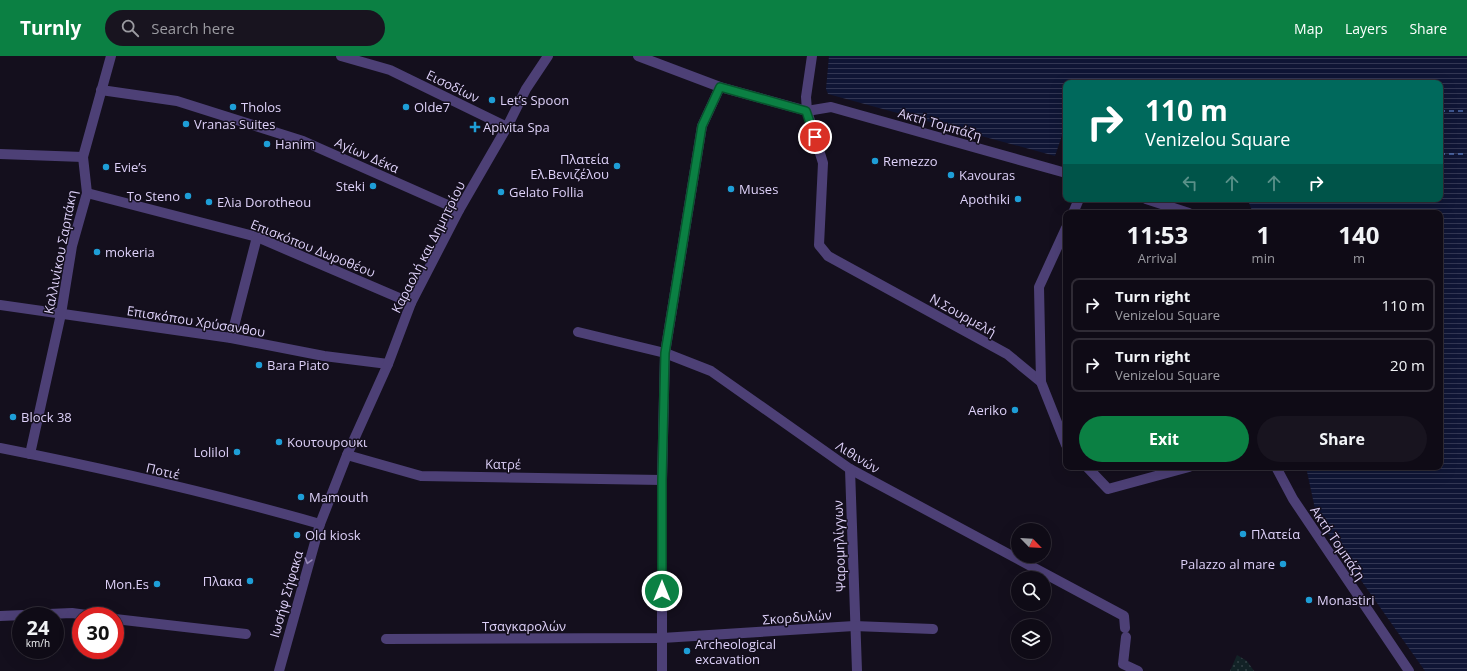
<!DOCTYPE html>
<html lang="en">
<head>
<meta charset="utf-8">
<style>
  :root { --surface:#0f0b16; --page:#18141f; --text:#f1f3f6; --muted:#9b9ba1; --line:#2f2b35; --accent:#0b8043 }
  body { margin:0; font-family:"Open Sans",sans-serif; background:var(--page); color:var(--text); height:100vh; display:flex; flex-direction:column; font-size:15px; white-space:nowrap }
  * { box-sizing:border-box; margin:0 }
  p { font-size:13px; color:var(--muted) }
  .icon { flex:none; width:22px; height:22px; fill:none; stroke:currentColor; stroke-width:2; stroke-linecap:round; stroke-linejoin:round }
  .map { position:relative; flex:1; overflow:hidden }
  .drawer { position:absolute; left:1063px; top:154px; width:380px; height:260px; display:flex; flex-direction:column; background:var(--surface); border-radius:8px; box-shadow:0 4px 16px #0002,0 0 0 1px var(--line) }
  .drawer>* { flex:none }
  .hud { position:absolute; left:1063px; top:24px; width:380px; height:122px; border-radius:8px; box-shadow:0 4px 16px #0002,0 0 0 1px var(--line); background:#00695c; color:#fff; overflow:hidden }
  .needle { width:26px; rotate:115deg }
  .controls { position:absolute; left:1011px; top:467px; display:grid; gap:8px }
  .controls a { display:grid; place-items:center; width:40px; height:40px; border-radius:50%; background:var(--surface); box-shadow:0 4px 16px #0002,0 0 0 1px var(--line); font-size:20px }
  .speed { position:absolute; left:12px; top:551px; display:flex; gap:8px; font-size:20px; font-weight:700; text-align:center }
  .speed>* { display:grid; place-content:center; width:52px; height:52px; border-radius:50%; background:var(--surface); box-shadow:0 4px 16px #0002,0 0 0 1px var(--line); line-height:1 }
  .speed small { font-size:10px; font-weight:400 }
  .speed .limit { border:6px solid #d22; background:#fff; color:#111 }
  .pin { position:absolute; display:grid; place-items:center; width:34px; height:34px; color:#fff; margin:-17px; border:2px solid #fff; border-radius:50%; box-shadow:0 1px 4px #0007 }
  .me { position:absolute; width:44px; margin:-22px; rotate:0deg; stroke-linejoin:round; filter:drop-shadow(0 0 3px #0008) }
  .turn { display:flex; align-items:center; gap:14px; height:84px; padding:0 16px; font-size:18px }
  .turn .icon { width:52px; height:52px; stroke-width:2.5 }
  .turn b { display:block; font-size:28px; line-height:34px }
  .lanes { display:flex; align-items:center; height:38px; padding:0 16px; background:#0003; justify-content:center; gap:20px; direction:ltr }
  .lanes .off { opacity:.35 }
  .eta { display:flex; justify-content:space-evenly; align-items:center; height:68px; text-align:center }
  .eta b { font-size:24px; font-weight:700; line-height:28px }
  .cta { display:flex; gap:8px; margin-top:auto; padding:8px 16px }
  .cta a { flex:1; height:46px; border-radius:24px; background:var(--accent); color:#fff; font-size:16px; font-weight:700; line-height:46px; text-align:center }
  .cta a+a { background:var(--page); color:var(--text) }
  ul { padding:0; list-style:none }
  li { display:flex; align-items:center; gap:12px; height:54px; margin:0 8px 6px; padding:0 8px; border:2px solid var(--line); border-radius:8px }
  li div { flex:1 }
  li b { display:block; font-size:15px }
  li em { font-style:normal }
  header { display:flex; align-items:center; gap:24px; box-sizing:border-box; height:56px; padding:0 20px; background:var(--accent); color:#fff }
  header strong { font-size:19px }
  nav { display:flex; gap:22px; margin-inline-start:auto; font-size:14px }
  .search { width:280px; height:36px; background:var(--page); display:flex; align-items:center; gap:10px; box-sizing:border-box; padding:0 14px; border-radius:22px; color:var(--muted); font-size:15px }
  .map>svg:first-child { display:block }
  .green { fill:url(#green-dots) }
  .water { fill:url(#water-rules) }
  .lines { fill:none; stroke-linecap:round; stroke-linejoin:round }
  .ferry { stroke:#6d96eb; stroke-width:1; stroke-dasharray:5 4; stroke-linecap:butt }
  .minor { stroke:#4d4076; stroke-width:10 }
  .oneway { stroke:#9688b8 }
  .route-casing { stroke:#07532c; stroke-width:10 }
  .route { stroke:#0b8043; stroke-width:7 }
  .poi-dot { fill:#1e9ed7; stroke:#140f1d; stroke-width:1.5 }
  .labels { text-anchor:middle; stroke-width:3; stroke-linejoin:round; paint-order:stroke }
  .street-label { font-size:13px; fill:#ded1f9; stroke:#140f1d }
  .poi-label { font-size:13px; fill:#ded1f9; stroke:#140f1d; text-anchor:start }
</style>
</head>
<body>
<header>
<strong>Turnly</strong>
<div class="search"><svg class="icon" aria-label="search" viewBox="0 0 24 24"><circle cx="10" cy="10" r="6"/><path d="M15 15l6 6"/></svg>Search here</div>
<nav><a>Map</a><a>Layers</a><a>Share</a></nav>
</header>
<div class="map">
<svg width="1467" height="615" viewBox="0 0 1467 615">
  <defs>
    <pattern id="green-dots" width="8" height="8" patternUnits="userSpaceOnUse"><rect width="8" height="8" fill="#122226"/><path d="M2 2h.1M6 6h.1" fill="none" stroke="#344146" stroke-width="1.8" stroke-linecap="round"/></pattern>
    <pattern id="water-rules" width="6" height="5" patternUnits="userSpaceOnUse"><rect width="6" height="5" fill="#0f1535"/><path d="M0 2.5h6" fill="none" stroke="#323653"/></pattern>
  </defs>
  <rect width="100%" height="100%" fill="#140f1d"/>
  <path class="green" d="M1237 599 1247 605 1254 615H1230Z"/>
  <path class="water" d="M829 0H1467V615H1425L1317 462 1306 411H1440V157H1253L1249 147 1231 143H1440V27H1066V68L1055 100 828 38 826 33Z"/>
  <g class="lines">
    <g class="ferry">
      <path d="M1440 55H1467"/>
      <path d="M1440 98H1467"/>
    </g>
    <g class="minor">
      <path d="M341 0 390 14 507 71"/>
      <path d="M638 0 720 31 807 55 831 51 1066 117"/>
      <path d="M812 0 806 41 807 55 823 107 819 189 828 200 1007 298 1041 326 1066 389"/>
      <path d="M101 34 177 45 303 85 459 154"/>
      <path d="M0 98 83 101"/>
      <path d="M87 137 257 181 411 247"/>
      <path d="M1146 143 1189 157"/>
      <path d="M1073 157 1079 143"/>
      <path d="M0 249 231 282 324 300 388 308"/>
      <path d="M578 276 665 297 711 315 850 413 1124 560 1125 572"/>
      <path d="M231 282 257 181"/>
      <path d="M1041 326 1039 231 1066 172"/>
      <path d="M0 392C107 413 215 438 320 468"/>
      <path d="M30 398 61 258 72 190 87 137 83 101 111 0"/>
      <path d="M347 399 421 420 662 424"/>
      <path d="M1087 411 1108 433 1189 411"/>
      <path d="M1276 411 1293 443 1409 615"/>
      <path d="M850 413 857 615"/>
      <path d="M0 560 72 557 94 560"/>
      <path d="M115 563 246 578"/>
      <path d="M1126 581 1123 608 1138 615"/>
      <path d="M386 583 662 582 854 570 933 573"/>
      <path d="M279 615 320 468 347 399 388 308 411 247 459 154 507 71 526 33 548 0"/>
      <path d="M662 615V424L665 297 702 70 720 31"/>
    </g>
  </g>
  <defs><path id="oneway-chevron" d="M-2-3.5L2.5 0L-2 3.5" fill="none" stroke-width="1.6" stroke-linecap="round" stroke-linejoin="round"/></defs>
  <use class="oneway" href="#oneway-chevron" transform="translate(308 505) rotate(106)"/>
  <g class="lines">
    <defs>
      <path id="route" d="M662 535V424L665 297 702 70 720 31 806 55 815 81"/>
    </defs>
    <use href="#route" class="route-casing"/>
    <use href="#route" class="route"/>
  </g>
  <g class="poi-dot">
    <circle cx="492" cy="44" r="4"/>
    <circle cx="233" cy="51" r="4"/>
    <circle cx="406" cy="51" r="4"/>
    <circle cx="186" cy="68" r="4"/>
    <path d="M473 65h4v4h4v4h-4v4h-4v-4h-4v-4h4z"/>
    <circle cx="267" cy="88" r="4"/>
    <circle cx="875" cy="105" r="4"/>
    <circle cx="617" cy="110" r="4"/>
    <circle cx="106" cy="111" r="4"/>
    <circle cx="951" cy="119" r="4"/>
    <circle cx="373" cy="130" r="4"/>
    <circle cx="731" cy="133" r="4"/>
    <circle cx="501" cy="136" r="4"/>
    <circle cx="188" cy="140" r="4"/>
    <circle cx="1018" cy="143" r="4"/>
    <circle cx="209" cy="146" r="4"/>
    <circle cx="97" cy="196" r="4"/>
    <circle cx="259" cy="309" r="4"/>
    <circle cx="1015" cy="354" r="4"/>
    <circle cx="13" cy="361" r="4"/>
    <circle cx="279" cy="386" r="4"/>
    <circle cx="237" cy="396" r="4"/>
    <circle cx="301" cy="441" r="4"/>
    <circle cx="1243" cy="478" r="4"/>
    <circle cx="297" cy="479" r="4"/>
    <circle cx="1283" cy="508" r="4"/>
    <circle cx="250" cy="525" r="4"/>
    <circle cx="157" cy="528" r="4"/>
    <circle cx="1309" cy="544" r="4"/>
    <circle cx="687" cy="595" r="4"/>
  </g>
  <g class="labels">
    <g class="street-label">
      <text transform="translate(453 30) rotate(26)" y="5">Εισοδίων</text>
      <text transform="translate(940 68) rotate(16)" y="5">Ακτή Τομπάζη</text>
      <text transform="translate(367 99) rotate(24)" y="5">Αγίων Δέκα</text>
      <text transform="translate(428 191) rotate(-63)" y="5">Καραολή και Δημητρίου</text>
      <text transform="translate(313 192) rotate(22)" y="5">Επισκόπου Δωροθέου</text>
      <text transform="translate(60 196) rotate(-79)" y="5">Καλλινίκου Σαρπάκη</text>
      <text transform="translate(963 259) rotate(29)" y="5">Ν.Σουρμελή</text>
      <text transform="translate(196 265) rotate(9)" y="5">Επισκόπου Χρύσανθου</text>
      <text transform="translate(858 401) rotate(32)" y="5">Λιθινών</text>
      <text transform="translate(503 408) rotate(1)" y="5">Κατρέ</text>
      <text transform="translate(163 415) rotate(13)" y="5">Ποτιέ</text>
      <text transform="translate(1338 487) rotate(56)" y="5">Ακτή Τομπάζη</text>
      <text transform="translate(839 490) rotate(-92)" y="5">Ψαρομηλίγγων</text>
      <text transform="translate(286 538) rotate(-74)" y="5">Ιωσήφ Σήφακα</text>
      <text transform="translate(797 561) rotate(-4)" y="5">Σκορδυλών</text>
      <text x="524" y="575">Τσαγκαρολών</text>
    </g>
    <g class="poi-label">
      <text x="500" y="49">Let’s Spoon</text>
      <text x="241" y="56">Tholos</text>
      <text x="414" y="56">Olde7</text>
      <text x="194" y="73">Vranas Suites</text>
      <text x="483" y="76">Apivita Spa</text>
      <text x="275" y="93">Hanim</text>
      <text x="609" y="108" text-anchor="end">Πλατεία<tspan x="609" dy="15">Ελ.Βενιζέλου</tspan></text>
      <text x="883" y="110">Remezzo</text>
      <text x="114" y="116">Evie’s</text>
      <text x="959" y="124">Kavouras</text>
      <text x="365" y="135" text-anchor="end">Steki</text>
      <text x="739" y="138">Muses</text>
      <text x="509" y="141">Gelato Follia</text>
      <text x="180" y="145" text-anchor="end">To Steno</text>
      <text x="1010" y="148" text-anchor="end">Apothiki</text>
      <text x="217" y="151">Eλia Dorotheou</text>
      <text x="105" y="201">mokeria</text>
      <text x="267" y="314">Bara Piato</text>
      <text x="1007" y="359" text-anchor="end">Aeriko</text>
      <text x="21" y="366">Block 38</text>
      <text x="287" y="391">Κουτουρουκι</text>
      <text x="229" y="401" text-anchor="end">Lolilol</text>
      <text x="309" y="446">Mamouth</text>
      <text x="1251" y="483">Πλατεία</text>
      <text x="305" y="484">Old kiosk</text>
      <text x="1275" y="513" text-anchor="end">Palazzo al mare</text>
      <text x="242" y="530" text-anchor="end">Πλακα</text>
      <text x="149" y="533" text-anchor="end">Mon.Es</text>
      <text x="1317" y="549">Monastiri</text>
      <text x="695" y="593">Archeological<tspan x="695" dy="15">excavation</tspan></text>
    </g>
  </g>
</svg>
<div class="controls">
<a><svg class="needle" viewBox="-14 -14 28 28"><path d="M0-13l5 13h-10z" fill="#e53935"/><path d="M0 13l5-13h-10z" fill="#9b9ba1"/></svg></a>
<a><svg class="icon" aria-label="search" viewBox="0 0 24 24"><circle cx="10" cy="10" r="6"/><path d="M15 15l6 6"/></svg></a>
<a><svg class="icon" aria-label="layers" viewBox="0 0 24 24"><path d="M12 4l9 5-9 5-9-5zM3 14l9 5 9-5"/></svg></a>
</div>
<div class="speed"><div>24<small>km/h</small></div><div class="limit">30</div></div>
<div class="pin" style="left:815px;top:81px;background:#d93025"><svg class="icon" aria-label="arrive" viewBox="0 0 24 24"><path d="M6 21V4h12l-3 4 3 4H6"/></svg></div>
<svg class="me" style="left:662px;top:535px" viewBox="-20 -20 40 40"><circle r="17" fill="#0b8043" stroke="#fff" stroke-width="3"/><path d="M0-11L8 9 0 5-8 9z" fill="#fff"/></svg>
<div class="hud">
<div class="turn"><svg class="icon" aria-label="right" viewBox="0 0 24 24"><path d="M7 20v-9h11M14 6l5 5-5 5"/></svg><div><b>110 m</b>Venizelou Square</div></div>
<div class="lanes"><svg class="icon off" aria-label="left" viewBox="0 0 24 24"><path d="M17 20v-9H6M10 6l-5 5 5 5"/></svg><svg class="icon off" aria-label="ahead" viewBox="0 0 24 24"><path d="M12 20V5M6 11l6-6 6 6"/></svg><svg class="icon off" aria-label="ahead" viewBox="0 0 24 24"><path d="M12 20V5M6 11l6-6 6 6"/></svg><svg class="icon" aria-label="right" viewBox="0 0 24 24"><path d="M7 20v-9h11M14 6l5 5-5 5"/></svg></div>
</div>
<section class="drawer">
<div class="eta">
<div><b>11:53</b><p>Arrival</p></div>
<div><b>1</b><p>min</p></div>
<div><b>140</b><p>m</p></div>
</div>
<ul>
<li><svg class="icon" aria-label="right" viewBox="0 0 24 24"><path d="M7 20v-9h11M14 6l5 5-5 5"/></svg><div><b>Turn right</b><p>Venizelou Square</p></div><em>110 m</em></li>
<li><svg class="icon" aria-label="right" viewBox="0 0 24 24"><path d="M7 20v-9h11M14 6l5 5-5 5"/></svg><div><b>Turn right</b><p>Venizelou Square</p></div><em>20 m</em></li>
</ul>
<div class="cta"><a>Exit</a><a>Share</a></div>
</section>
</div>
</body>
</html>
